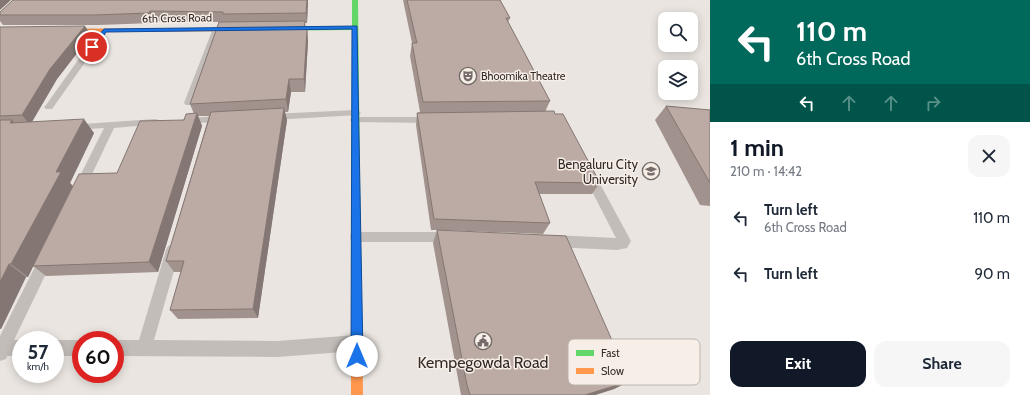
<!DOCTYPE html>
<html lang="en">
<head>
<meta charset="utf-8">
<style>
  :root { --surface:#fff; --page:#f6f6f7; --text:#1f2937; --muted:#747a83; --accent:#111827 }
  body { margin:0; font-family:Cabin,sans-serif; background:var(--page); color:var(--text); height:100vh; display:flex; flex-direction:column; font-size:15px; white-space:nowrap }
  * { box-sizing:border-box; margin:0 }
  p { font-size:13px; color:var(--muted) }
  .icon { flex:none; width:22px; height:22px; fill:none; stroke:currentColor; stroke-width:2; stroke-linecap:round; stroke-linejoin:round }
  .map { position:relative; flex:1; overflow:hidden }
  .details { display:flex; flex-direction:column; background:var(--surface); width:320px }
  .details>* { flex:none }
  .banner { background:#00695c; color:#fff; overflow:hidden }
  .fabs { position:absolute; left:658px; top:12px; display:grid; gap:8px }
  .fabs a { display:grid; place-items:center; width:40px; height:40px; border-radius:8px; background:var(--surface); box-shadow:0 2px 10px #0003; font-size:20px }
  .speed { position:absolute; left:12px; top:331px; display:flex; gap:8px; font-size:20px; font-weight:700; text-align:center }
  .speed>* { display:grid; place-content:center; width:52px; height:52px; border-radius:50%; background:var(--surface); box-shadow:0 2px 10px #0003; line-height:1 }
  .speed small { font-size:10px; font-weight:400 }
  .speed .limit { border:6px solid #d22; background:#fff; color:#111 }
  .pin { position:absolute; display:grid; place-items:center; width:34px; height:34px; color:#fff; margin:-17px; border:2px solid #fff; border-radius:50%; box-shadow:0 1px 4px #0007 }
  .me { position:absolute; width:44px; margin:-22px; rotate:0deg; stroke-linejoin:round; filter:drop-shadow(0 0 3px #0008) }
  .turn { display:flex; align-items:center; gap:14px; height:84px; padding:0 20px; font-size:18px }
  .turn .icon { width:52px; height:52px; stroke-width:2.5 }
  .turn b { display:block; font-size:28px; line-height:34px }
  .lanes { display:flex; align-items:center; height:38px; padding:0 20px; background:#0003; justify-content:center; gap:20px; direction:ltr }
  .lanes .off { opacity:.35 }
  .round { display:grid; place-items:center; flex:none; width:42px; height:42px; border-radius:12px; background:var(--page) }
  .headline { display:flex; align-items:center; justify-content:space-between; height:68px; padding:0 20px }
  h1 { font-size:24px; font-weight:800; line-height:30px; color:var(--accent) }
  .button { display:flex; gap:8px; margin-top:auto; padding:8px 20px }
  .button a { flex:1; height:46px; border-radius:12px; background:var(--accent); color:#fff; font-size:16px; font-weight:800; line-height:46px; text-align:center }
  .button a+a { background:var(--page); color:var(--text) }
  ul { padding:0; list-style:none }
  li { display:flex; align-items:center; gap:12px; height:56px; padding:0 20px }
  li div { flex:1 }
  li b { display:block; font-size:15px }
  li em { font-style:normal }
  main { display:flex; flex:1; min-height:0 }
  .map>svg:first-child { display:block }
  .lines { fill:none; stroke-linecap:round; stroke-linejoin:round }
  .lane { fill:#c3bdb9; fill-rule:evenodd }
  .fast { fill:#63d668; fill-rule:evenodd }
  .slow { fill:#ff974d; fill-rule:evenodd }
  .wall { fill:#a2928d }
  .shaded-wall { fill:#847773 }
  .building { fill:#bcaaa4; stroke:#847773 }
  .route { fill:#1a73e8; stroke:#114b97 }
  .labels { text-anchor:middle; stroke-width:3; stroke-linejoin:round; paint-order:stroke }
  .far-street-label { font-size:11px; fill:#332b28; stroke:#f7efe7 }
  .far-poi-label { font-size:11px; fill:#332b28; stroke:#f7efe7; text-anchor:start }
  .poi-label { font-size:13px; fill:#332b28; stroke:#f7efe7; text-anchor:end }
  .near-poi-label { font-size:16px; fill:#332b28; stroke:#f7efe7 }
  .key { fill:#f7efe7; stroke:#bcb4ae; stroke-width:1 }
  .key-label { font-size:11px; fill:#332b28 }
</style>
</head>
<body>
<main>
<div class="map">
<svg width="710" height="395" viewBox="0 0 710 395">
  <rect width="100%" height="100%" fill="#eae5e0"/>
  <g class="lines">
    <g class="lane">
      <path d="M101 28 108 30 52 109H46L44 107 46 105Z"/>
      <path d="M212 31 219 33 194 103 192 105H186L184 103Z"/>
      <path d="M356 110 359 111 361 113 359 115 271 120 266 117 271 114Z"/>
      <path d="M224 116 229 119 228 121 185 124 180 121 185 118Z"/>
      <path d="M355 117H433L438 120 433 123 351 122 350 120 351 118Z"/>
      <path d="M155 119 159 120 160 122 159 124 114 128 84 191H76L74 188 104 128 73 130 69 129 68 127 69 125Z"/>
      <path d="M589 170 593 171 631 241 627 248 617 250 553 247 548 245 546 241 548 237 553 235 616 238 583 174 585 171Z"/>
      <path d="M356 232H451L456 233 457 237 456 241 451 242H356L351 241 350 237 351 233Z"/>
      <path d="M173 244 178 246 180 250 154 340 277 341 357 335 363 337 365 343 363 349 357 351 277 357 115 356V340H139L166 250 168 246Z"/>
      <path d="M47 251 52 253 54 257 14 340H21V356H7L6 359 0 361V336L42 253Z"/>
      <rect x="55" y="340" width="26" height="16"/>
    </g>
    <path class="fast" d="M352 0H358L361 263 360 266 356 268 352 266 351 263 352 30 244 31 241 29 244 27 352 26Z"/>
    <g class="slow">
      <path d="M246 28 247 29 244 31 0 33V29Z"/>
      <path d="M356 258 360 260 361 263 363 395H351V263L352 260Z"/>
    </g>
  </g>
  <g class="wall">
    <path d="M308 0 307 23H305L306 29H307L308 41 305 92H291L288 112H285L287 120 258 318 178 319 170 310 181 272H174L166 261 209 116H198L202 126 158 272 46 276 33 266 28 277H26L1 329H0V27L91 35 57 79 32 122 94 133 70 183 73 186 117 173 184 120 194 114 190 104 219 22 154 21 153 23 99 25H3L0 21V15Z"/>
    <path d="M403 0H500L510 18 508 22 550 101 545 112 600 183 592 194H539L550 223 543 234 443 230 630 381 614 389 595 395H461L433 243 437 230H431L416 125 417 113 420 112 410 56 412 43Z"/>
    <path d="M666 106 710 110V206L700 205 655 120Z"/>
  </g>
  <g class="shaded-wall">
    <path d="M0 0H11L0 10Z"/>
    <path d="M307 0H308L307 23 306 13Z"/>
    <path d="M150 11 154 21 153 23 149 13Z"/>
    <path d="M85 26 91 35 57 79 30 125 22 115 50 69Z"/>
    <path d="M307 29 308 41 305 92 304 79Z"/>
    <path d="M289 79 291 92 288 112 286 99Z"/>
    <path d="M284 108 287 120 258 318 253 309Z"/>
    <path d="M197 113 202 126 158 272 149 262Z"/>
    <path d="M84 119 94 133 70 183 73 186 28 277 11 264 56 172Z"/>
    <path d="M12 120 25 134 10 123Z"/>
    <path d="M9 264 26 277 1 329 0 328V282Z"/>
    <path d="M630 381 614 389 595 395H585Z"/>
  </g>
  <g class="building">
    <path d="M13 0H307L306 13 223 14V12L150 11 149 13 94 15H0V12Z"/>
    <path d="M407 0H500L510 18H506L550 101 423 102 412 43H417Z"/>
    <path d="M305 21 304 29H307L304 79H289L286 99 190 104 219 22Z"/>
    <path d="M85 26 50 69 22 115 0 116V27Z"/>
    <path d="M666 106 710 110V183Z"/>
    <path d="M284 108 253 309 170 310 184 261H166L211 112Z"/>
    <path d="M554 111 555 114H563L600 183 535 182 550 223 434 219 417 113Z"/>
    <path d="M197 113 149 262 33 266 79 174 117 173 140 121 184 120 186 114Z"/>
    <path d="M84 119 56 172H61L11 264H9L0 282V120H12L10 123Z"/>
    <path d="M437 230 566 236 630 381 585 395H470L467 385Z"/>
  </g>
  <path class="route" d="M357 26 363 356 361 361 357 362 352 361 351 356 352 29 106 32 95 49 89 47 104 29Z"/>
  <defs>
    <symbol id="theatre-ring" viewBox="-11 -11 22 22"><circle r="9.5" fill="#f7efe7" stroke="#736c68" stroke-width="1.5"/><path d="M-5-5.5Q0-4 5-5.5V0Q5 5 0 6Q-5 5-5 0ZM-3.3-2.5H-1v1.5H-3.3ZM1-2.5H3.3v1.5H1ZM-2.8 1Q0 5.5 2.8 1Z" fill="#736c68"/></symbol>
    <symbol id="university-ring" viewBox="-11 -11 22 22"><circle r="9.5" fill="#f7efe7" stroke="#736c68" stroke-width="1.5"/><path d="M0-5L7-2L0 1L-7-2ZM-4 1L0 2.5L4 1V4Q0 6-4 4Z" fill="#736c68"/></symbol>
    <symbol id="civic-ring" viewBox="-11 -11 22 22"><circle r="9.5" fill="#f7efe7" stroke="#736c68" stroke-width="1.5"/><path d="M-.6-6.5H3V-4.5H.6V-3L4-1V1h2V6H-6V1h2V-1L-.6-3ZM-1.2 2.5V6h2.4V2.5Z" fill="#736c68"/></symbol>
  </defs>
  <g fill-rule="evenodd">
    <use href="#theatre-ring" x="458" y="66" width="20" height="20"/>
    <use href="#university-ring" x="641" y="161" width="20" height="20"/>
    <use href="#civic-ring" x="473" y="331" width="20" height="20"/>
  </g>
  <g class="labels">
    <g class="far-street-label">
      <text transform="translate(177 18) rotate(-1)" y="4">6th Cross Road</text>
    </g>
    <g class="far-poi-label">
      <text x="481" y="80">Bhoomika Theatre</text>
    </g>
    <g class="poi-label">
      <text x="638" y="169">Bengaluru City<tspan x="638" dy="15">University</tspan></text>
    </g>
    <g class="near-poi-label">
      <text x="483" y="368">Kempegowda Road</text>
    </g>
  </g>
  <rect x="568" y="339" width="132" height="46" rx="6" class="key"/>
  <rect x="576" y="350" width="18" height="6" fill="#63d668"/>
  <rect x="576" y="368" width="18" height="6" fill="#ff974d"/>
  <g class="key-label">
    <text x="601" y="357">Fast</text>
    <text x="601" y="375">Slow</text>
  </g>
</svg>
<div class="fabs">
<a><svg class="icon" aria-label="search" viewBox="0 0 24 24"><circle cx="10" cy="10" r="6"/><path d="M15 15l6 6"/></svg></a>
<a><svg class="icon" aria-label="layers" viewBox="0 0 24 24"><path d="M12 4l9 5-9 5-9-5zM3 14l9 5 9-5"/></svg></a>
</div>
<div class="speed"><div>57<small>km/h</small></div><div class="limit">60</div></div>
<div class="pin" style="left:92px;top:47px;background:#d93025"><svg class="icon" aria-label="arrive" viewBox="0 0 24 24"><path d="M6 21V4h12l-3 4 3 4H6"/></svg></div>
<svg class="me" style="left:357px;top:356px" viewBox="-20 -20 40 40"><circle r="19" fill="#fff"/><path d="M0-13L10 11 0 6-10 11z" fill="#1a73e8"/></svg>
</div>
<section class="details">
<div class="banner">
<div class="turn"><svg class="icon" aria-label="left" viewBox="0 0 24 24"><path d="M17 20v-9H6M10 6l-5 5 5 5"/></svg><div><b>110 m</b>6th Cross Road</div></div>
<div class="lanes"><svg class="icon" aria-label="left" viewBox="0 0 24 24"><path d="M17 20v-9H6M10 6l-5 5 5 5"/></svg><svg class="icon off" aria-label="ahead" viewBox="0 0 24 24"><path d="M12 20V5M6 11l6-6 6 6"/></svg><svg class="icon off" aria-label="ahead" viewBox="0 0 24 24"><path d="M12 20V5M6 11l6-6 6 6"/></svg><svg class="icon off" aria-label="right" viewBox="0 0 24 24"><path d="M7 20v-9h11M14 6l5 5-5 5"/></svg></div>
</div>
<div class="headline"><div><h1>1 min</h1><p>210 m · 14:42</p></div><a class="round"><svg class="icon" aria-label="close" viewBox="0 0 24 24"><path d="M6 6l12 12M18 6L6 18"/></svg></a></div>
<ul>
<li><svg class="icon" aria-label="left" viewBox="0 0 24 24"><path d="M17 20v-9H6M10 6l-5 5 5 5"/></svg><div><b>Turn left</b><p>6th Cross Road</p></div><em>110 m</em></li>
<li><svg class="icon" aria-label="left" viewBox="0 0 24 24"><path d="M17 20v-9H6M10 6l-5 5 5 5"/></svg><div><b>Turn left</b></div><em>90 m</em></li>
</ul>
<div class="button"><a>Exit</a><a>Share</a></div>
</section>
</main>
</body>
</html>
